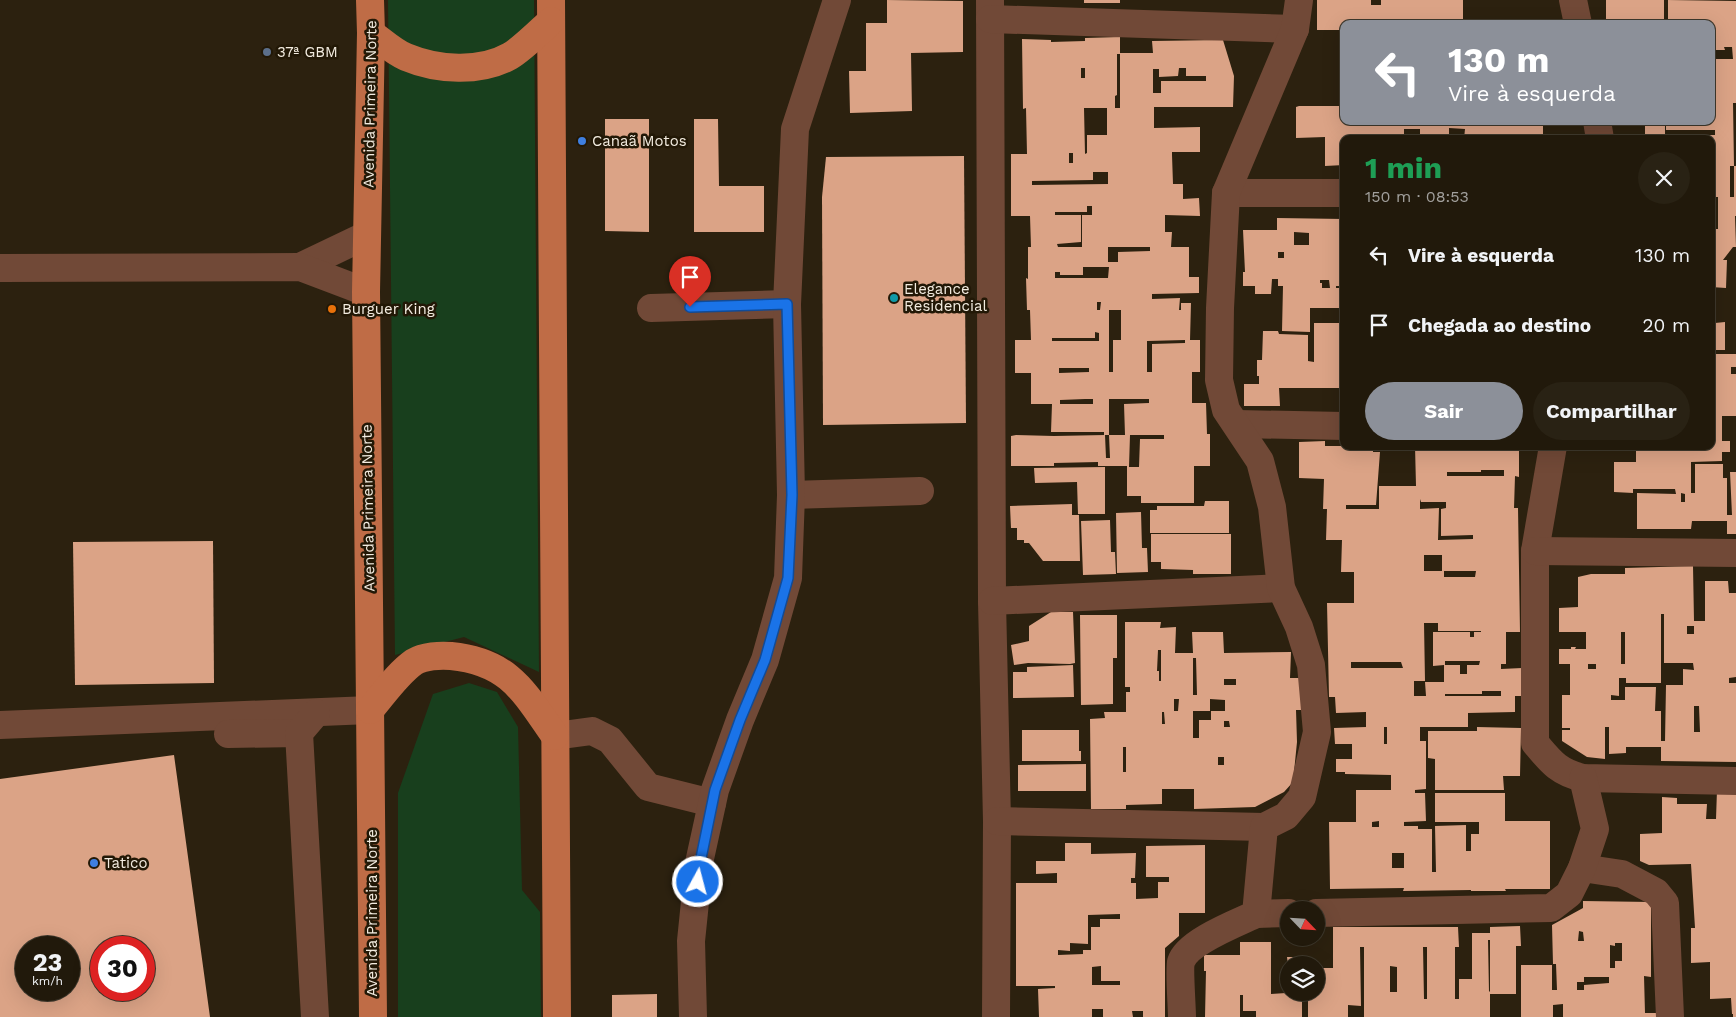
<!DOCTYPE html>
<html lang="pt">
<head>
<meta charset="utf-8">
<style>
  :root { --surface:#21190b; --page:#292214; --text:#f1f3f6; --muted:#a2a09d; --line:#3e382c; --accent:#8c9099 }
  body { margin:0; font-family:"Work Sans",sans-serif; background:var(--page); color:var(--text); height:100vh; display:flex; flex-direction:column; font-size:19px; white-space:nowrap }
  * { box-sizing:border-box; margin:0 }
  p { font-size:16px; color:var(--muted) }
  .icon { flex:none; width:28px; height:28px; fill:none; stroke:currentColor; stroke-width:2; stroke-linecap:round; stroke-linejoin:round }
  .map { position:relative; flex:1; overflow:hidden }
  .panel { position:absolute; left:1340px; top:135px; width:375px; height:315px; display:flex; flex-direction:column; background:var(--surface); border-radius:10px; box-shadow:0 5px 20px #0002,0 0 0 1px var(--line) }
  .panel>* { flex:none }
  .top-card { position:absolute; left:1340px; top:20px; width:375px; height:105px; border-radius:10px; box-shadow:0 5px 20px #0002,0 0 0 1px var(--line); background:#8c9099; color:#fff; overflow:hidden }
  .needle { width:32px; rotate:115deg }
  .fabs { position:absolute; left:1280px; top:901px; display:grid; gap:10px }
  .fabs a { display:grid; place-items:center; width:45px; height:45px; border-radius:50%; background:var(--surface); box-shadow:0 5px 20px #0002,0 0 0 1px var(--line); font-size:25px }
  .speed { position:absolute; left:15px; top:936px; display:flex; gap:10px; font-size:25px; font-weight:700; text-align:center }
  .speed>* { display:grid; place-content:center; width:65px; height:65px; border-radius:50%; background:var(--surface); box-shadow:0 5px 20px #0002,0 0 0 1px var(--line); line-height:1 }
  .speed small { font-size:12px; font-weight:400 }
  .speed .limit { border:8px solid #d22; background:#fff; color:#111 }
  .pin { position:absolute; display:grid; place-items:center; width:42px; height:42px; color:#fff; margin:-51px -21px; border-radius:50% 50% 50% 0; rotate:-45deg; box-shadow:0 0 5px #0007 }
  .pin .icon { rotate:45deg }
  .me { position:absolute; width:55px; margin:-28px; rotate:7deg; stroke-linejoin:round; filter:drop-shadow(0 0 4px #0008) }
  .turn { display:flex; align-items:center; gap:18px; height:105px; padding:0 25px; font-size:22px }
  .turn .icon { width:65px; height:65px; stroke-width:2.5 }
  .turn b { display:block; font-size:35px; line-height:42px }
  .round { display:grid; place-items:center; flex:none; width:52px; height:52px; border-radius:26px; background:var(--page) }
  .headline { display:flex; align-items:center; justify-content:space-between; height:85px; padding:0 25px }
  h1 { font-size:30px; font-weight:700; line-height:38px; color:#1e9e55 }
  .button { display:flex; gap:10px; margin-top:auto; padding:10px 25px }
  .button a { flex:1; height:58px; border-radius:30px; background:var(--accent); color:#fff; font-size:20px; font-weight:700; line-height:58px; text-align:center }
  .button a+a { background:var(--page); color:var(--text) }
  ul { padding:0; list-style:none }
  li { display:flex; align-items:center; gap:15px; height:70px; padding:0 25px }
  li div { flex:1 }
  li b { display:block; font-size:19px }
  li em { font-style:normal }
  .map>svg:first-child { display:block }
  .green { fill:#183f1d }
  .building { fill:#dba386; fill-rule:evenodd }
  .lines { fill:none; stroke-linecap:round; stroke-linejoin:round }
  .minor { stroke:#714937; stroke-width:28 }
  .major { stroke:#bf6c46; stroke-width:28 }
  .route-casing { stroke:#114b97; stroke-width:12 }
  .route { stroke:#1a73e8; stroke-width:9 }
  .service-dot { fill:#5c6f8a; stroke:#221806; stroke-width:2 }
  .shop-dot { fill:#3f7fe0; stroke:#221806; stroke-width:2 }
  .culture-dot { fill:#0f9aa8; stroke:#221806; stroke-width:2 }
  .food-dot { fill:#e8710a; stroke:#221806; stroke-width:2 }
  .labels { text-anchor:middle; stroke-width:5; stroke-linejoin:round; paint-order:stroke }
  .poi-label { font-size:15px; fill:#f3ece0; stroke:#221806; text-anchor:start }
  .street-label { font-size:15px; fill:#f3ece0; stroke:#221806 }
</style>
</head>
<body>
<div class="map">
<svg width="1736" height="1017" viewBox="0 0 1736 1017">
  <rect width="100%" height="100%" fill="#2c210f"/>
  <g class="green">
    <path d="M388 0H534L539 672 464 637 395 655Z"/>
    <path d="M469 683 497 692 518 727 522 890 540 912 541 1017H398V793L433 694Z"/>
  </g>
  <g class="building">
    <path d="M887 0 963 1V52L911 53 912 111 850 113 849 71H866V23H887Z"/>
    <rect x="1084" y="0" width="36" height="3"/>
    <path d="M1317 0H1371V5H1381V0H1463V24H1344V90H1342V75L1339 74V30H1317Z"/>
    <rect x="1606" y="0" width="58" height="24"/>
    <path d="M1668 0 1736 1V103H1733L1734 166H1730V197H1734V166H1736V216H1735L1736 247H1733L1723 260H1727L1726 288 1711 287V229H1718V197H1711V139H1651V136H1645V121H1665V135H1715V130H1666V121H1711V59H1733L1732 47H1724L1725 50H1711V24H1668Z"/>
    <path d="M1120 37V54H1117V95L1115 96V108H1120V53H1153L1152 41 1223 40 1234 76 1233 107H1154V128L1200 127V152H1172V155L1173 184H1183V199L1199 198 1200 216 1165 215V232H1172L1171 247H1189V277H1199V293L1152 294V299L1180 298 1179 310H1181V303H1191L1190 340H1200V372H1192V403H1206L1207 434H1210V466H1194V503H1141V496H1127V466H1098V462L1054 463V466H1011V436L1016 435 1054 436 1105 435 1106 458H1110L1109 435H1104V432H1051L1052 404H1031V373H1015V340H1031L1030 310H1027L1026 278 1028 279V247H1031L1030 216H1011V154H1027L1026 108 1023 109 1022 39 1051 40V42L1085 41V38ZM1081 68H1085V78H1081ZM1179 68H1186V76H1206V81H1161V93H1153V69H1159V77L1178 76ZM1084 108H1107V135H1087V153L1085 154ZM1069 153H1073V163H1069ZM1093 172H1108V184L1032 185V181L1093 180ZM1087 206H1092V215H1082V247H1058L1057 244 1081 242V215H1055V212H1087ZM1108 247H1150V251L1118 252V262H1108ZM1083 267H1109L1108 278H1055V272H1060V275H1083ZM1097 302H1101L1100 310H1097ZM1109 310H1121V340H1113V372H1109ZM1095 332 1099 333V341H1052V338H1095ZM1185 340V343L1152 344V372H1147V341ZM1059 368H1089V372L1059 373ZM1085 399H1093V404H1060V400ZM1109 399H1149V403L1124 404 1125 435H1109ZM1130 435H1164V439H1140L1139 467H1129Z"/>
    <path d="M1299 106H1344V121H1543V134L1541 135V139H1464L1465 129 1449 128V139H1420V129H1404V139H1344V165L1325 166V137L1296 138V107Z"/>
    <path d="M605 119H649V232L605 231Z"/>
    <path d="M694 119H718L719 186H764V232H694Z"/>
    <path d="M964 156 966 423 823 425 822 197 826 157Z"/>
    <path d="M1277 218 1344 219V286H1336V288H1344V308H1310V332L1282 331 1283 286H1278V279H1272L1271 294H1255V286H1243V272H1245L1243 230H1277ZM1294 232 1309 233V245H1294ZM1278 252H1284V258H1278ZM1320 280H1329L1330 288H1322V283H1320Z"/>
    <path d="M1711 291H1714L1715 323 1725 322V350H1711Z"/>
    <path d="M1314 323H1344V388H1279L1280 406H1244V384H1259V376H1257V360H1262L1263 331H1278L1279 334 1308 335V361L1314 362Z"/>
    <path d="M1711 354H1736V367H1731V374H1736V416H1722V441H1730V452H1722V461L1691 462V493H1695V464H1723V478H1727V515H1732L1730 472H1736V534H1727V521H1692L1691 529H1637V493L1676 494 1675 489H1633V493L1614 492V462H1636V446H1711ZM1681 493 1685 494V502H1681Z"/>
    <path d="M1325 441V446H1373V452H1380L1376 505H1346V509H1379V486H1416L1415 446H1519V477L1515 476 1514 508H1518L1520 632H1506V664H1501V669L1522 668V696H1515V712L1468 713V727H1420V741H1426V789L1415 790V793H1425L1426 821 1404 822V826H1418V829H1432V872H1436L1435 826 1466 825V851H1471V834H1479V822H1435V793H1505V821H1550V889H1505L1506 891H1471V890L1403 891 1404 888 1330 889 1329 822H1356V790H1391V775L1345 774V772H1336V759H1352V744H1335L1334 728 1366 727V712L1336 713 1335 697H1329L1327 603H1354V572H1341L1342 540H1326L1327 509H1323L1324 479 1299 478V442ZM1481 470H1504V476H1447V472H1481ZM1420 499 1421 502H1446V508L1441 509V536L1473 535V539L1438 540 1439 508 1420 509ZM1424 555H1442V571H1424ZM1444 571H1476L1475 577H1444ZM1424 623H1438V631H1481V632H1474V637H1470V632H1433V666L1444 665V682H1425L1426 696H1414V681H1425ZM1445 661H1480L1479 665H1467V674H1460V665H1445ZM1351 662H1401L1403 668H1351ZM1482 691H1501V696H1445V694H1482ZM1384 727H1387V744H1384ZM1379 821V827H1372V822ZM1392 853H1404V868H1392Z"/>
    <path d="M1105 467V514H1078L1077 482 1035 483 1034 468Z"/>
    <path d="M1205 501H1229V533H1150V510H1157V506H1204Z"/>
    <path d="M1072 504V515H1079L1080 561H1043L1029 543H1024V540H1017V528H1011L1010 506Z"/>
    <path d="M1141 512 1142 548H1147L1148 572 1117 573 1116 513Z"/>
    <path d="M1110 520 1111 552H1115L1116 574 1083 575 1081 521Z"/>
    <path d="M1151 534H1231V574H1193V570L1161 569V562H1151Z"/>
    <path d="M213 541 214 683 75 685 73 542Z"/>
    <path d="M1693 566 1694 621H1705V581H1728L1729 593H1736V677L1729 678V683H1736V762L1661 761V747H1626V753L1609 754V727H1605V759L1587 757 1562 741V730H1570V728H1562V695H1570V664H1559V649H1571V647H1576L1575 649H1586V632H1559V608L1578 607V577L1591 574H1625V568ZM1661 614H1664V663H1693L1694 670 1683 669V685H1666L1665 741H1661V711H1655L1656 687H1625V700H1611V695L1619 696V678H1626V683H1661ZM1687 626H1694V634H1687ZM1621 632H1625V664H1621ZM1588 664H1596V669H1588ZM1694 706H1699L1700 732H1694Z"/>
    <path d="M1051 612H1073L1075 663 1070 664 1028 663 1014 665 1011 645 1029 641V626Z"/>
    <path d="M1080 615H1117V658H1113V704L1081 705Z"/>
    <path d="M1125 622H1161L1160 628 1176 627 1175 653H1193L1192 632H1223L1224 653 1291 652 1290 678H1301L1302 710H1296L1297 742 1293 782 1284 792 1255 807 1194 809V789H1162V804L1126 805V809H1091L1090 719 1105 718 1104 712H1126V692H1130V687H1125ZM1158 650H1161V681H1159V671H1157ZM1193 658H1196L1197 695H1193ZM1224 679H1236V685H1224ZM1174 699H1179L1178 711H1174ZM1210 699 1225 700V711H1211V720H1199V738H1193V711H1210ZM1162 712H1164L1165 724H1162ZM1224 721H1229L1230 727H1224ZM1123 747H1126V772H1123ZM1218 757H1224V765H1218Z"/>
    <path d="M1073 665 1074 697 1013 698V672H1027V667Z"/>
    <path d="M1477 727 1521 728 1520 776H1503L1504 790H1435V759L1428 758V731H1477Z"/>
    <path d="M1022 730H1079V751H1081V761H1022Z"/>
    <path d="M174 755 210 1017H0V779ZM26 948H69V990H26ZM101 948H144V990H101Z"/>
    <path d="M1086 764V791H1018V765Z"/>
    <path d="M1717 790H1736V1017H1733V1014H1732L1731 998 1710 999V962L1691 963V928H1695L1691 864 1649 865 1640 861V834L1662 833V797L1677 798V804H1707L1706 819H1716Z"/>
    <path d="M1065 843H1091V854L1136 853 1135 878H1131V883H1136V899L1158 898V882H1169V877H1146V846L1205 845V913H1179V936L1165 948V1017H1143V1011H1132L1133 1017H1103V1009H1092V1017H1039L1038 989 1055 988V986H1016V883H1057V873L1036 874V861H1065ZM1120 914V919H1100V927H1091V950H1083V954L1058 955V950L1070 951V943L1088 944V915ZM1101 966V981H1120V985H1092V967Z"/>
    <path d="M1583 901 1651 902V977L1644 976 1645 1013H1657V1017H1563V1004L1553 1005V1017H1521V965H1552V990H1557L1556 964H1553L1552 925 1583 908ZM1579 931 1583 932 1584 941H1578ZM1615 943H1622V961H1615V968H1610V945L1615 946ZM1584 977H1609V983L1584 985V990H1577V982H1584Z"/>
    <path d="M1520 926 1521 946H1516V994H1490V1017H1364V947H1360L1361 1006 1348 1005V1017H1308V992H1316V968H1333V927H1458L1459 947H1455V999H1459V979H1472V933H1490V927ZM1488 940H1490V991L1489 992ZM1423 947H1427V999H1424ZM1390 966 1397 967V992H1390Z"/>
    <path d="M1240 942H1271V994L1286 993V970L1289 971V992H1302V1017H1256V1011H1243V995H1240V1017H1205L1206 971H1204V955H1240Z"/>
    <path d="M1287 957H1302V965H1288Z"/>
    <path d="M657 994V1017H612V995Z"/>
  </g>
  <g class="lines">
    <g class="minor">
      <path d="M990 0 992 601 997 821 996 1017"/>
      <path d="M1573 0 1578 24"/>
      <path d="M990 19 1295 29"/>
      <path d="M1597 121 1600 139"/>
      <path d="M1226 193H1344"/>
      <path d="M300 267 367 235"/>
      <path d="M0 268 300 267 366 292"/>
      <path d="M651 308 787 304"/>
      <path d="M1237 424 1344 426"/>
      <path d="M1553 446 1535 551V743C1551 762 1558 772 1583 778L1736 781"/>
      <path d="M791 495 920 491"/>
      <path d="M1535 551 1736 553"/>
      <path d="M992 601 1281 588"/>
      <path d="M0 725 370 710"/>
      <path d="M228 734 299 733"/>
      <path d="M555 736 592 731 610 740 648 787 712 803"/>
      <path d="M997 821 1264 827"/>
      <path d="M1582 868 1622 874 1656 892 1665 903 1670 1017"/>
      <path d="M1316 913 1551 908 1569 894 1582 868 1595 829 1583 778"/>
      <path d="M1256 914 1289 913"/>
      <path d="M315 1017 299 733 316 713"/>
      <path d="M693 1017 691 941 699 863 715 790 740 720 765 660 788 578 791 495 787 304 795 129 837 0"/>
      <path d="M1182 1017C1182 1007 1179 969 1181 962 1187 942 1237 923 1256 914L1264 827 1286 816 1302 797 1317 732 1311 665 1299 627 1281 588 1272 507 1260 461 1226 410 1219 380 1220 308 1226 193 1295 29 1299 0"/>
    </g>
    <g class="major">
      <path d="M370 0 371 33 366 292 373 1017"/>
      <path d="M551 0 557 1017"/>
      <path d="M371 33C382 41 394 52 406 57 437 70 480 73 510 56 522 49 540 31 551 21"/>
      <path d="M370 710C383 695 397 674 414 662 424 656 440 655 451 656 510 662 524 692 555 736"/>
    </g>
  </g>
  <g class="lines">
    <defs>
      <path id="route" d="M690 307 787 304 792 495 788 578 765 660 740 720 715 790 700 863 698 882"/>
    </defs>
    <use href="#route" class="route-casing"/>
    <use href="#route" class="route"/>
  </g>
  <circle class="service-dot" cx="267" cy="52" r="5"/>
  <g class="shop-dot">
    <circle cx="582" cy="141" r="5"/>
    <circle cx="94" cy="863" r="5"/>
  </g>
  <circle class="culture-dot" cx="894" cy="298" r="5"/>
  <circle class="food-dot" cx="332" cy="309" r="5"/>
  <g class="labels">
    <g class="poi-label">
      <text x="277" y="57">37ª GBM</text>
      <text x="592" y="146">Canaã Motos</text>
      <text x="904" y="294">Elegance<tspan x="904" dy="17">Residencial</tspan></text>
      <text x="342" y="314">Burguer King</text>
      <text x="104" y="868">Tatico</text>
    </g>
    <g class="street-label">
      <text transform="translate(370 104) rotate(-89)" y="5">Avenida Primeira Norte</text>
      <text transform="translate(368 508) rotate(-91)" y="5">Avenida Primeira Norte</text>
      <text transform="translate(372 913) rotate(-90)" y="5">Avenida Primeira Norte</text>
    </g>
  </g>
</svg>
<div class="fabs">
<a><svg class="needle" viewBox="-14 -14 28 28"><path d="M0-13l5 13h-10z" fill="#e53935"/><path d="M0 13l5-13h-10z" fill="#a2a09d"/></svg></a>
<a><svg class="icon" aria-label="layers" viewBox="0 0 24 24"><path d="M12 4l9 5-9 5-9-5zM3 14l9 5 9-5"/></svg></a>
</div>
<div class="speed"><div>23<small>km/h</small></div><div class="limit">30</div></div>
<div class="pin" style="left:690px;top:307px;background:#d93025"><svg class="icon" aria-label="arrive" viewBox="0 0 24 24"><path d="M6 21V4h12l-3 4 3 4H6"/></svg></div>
<svg class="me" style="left:698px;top:882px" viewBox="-20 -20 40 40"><circle r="17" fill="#1a73e8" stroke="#fff" stroke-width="3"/><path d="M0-11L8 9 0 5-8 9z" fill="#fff"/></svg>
<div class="top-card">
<div class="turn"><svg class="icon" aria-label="left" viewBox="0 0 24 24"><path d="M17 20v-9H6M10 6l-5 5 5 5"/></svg><div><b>130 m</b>Vire à esquerda</div></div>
</div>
<section class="panel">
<div class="headline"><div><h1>1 min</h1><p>150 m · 08:53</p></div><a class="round"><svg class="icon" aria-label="close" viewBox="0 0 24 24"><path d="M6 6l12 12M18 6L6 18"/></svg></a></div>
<ul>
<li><svg class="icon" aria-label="left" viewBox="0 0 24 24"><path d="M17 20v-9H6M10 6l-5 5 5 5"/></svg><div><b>Vire à esquerda</b></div><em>130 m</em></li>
<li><svg class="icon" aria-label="arrive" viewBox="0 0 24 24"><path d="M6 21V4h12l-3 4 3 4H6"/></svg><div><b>Chegada ao destino</b></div><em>20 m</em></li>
</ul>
<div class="button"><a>Sair</a><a>Compartilhar</a></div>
</section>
</div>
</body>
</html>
